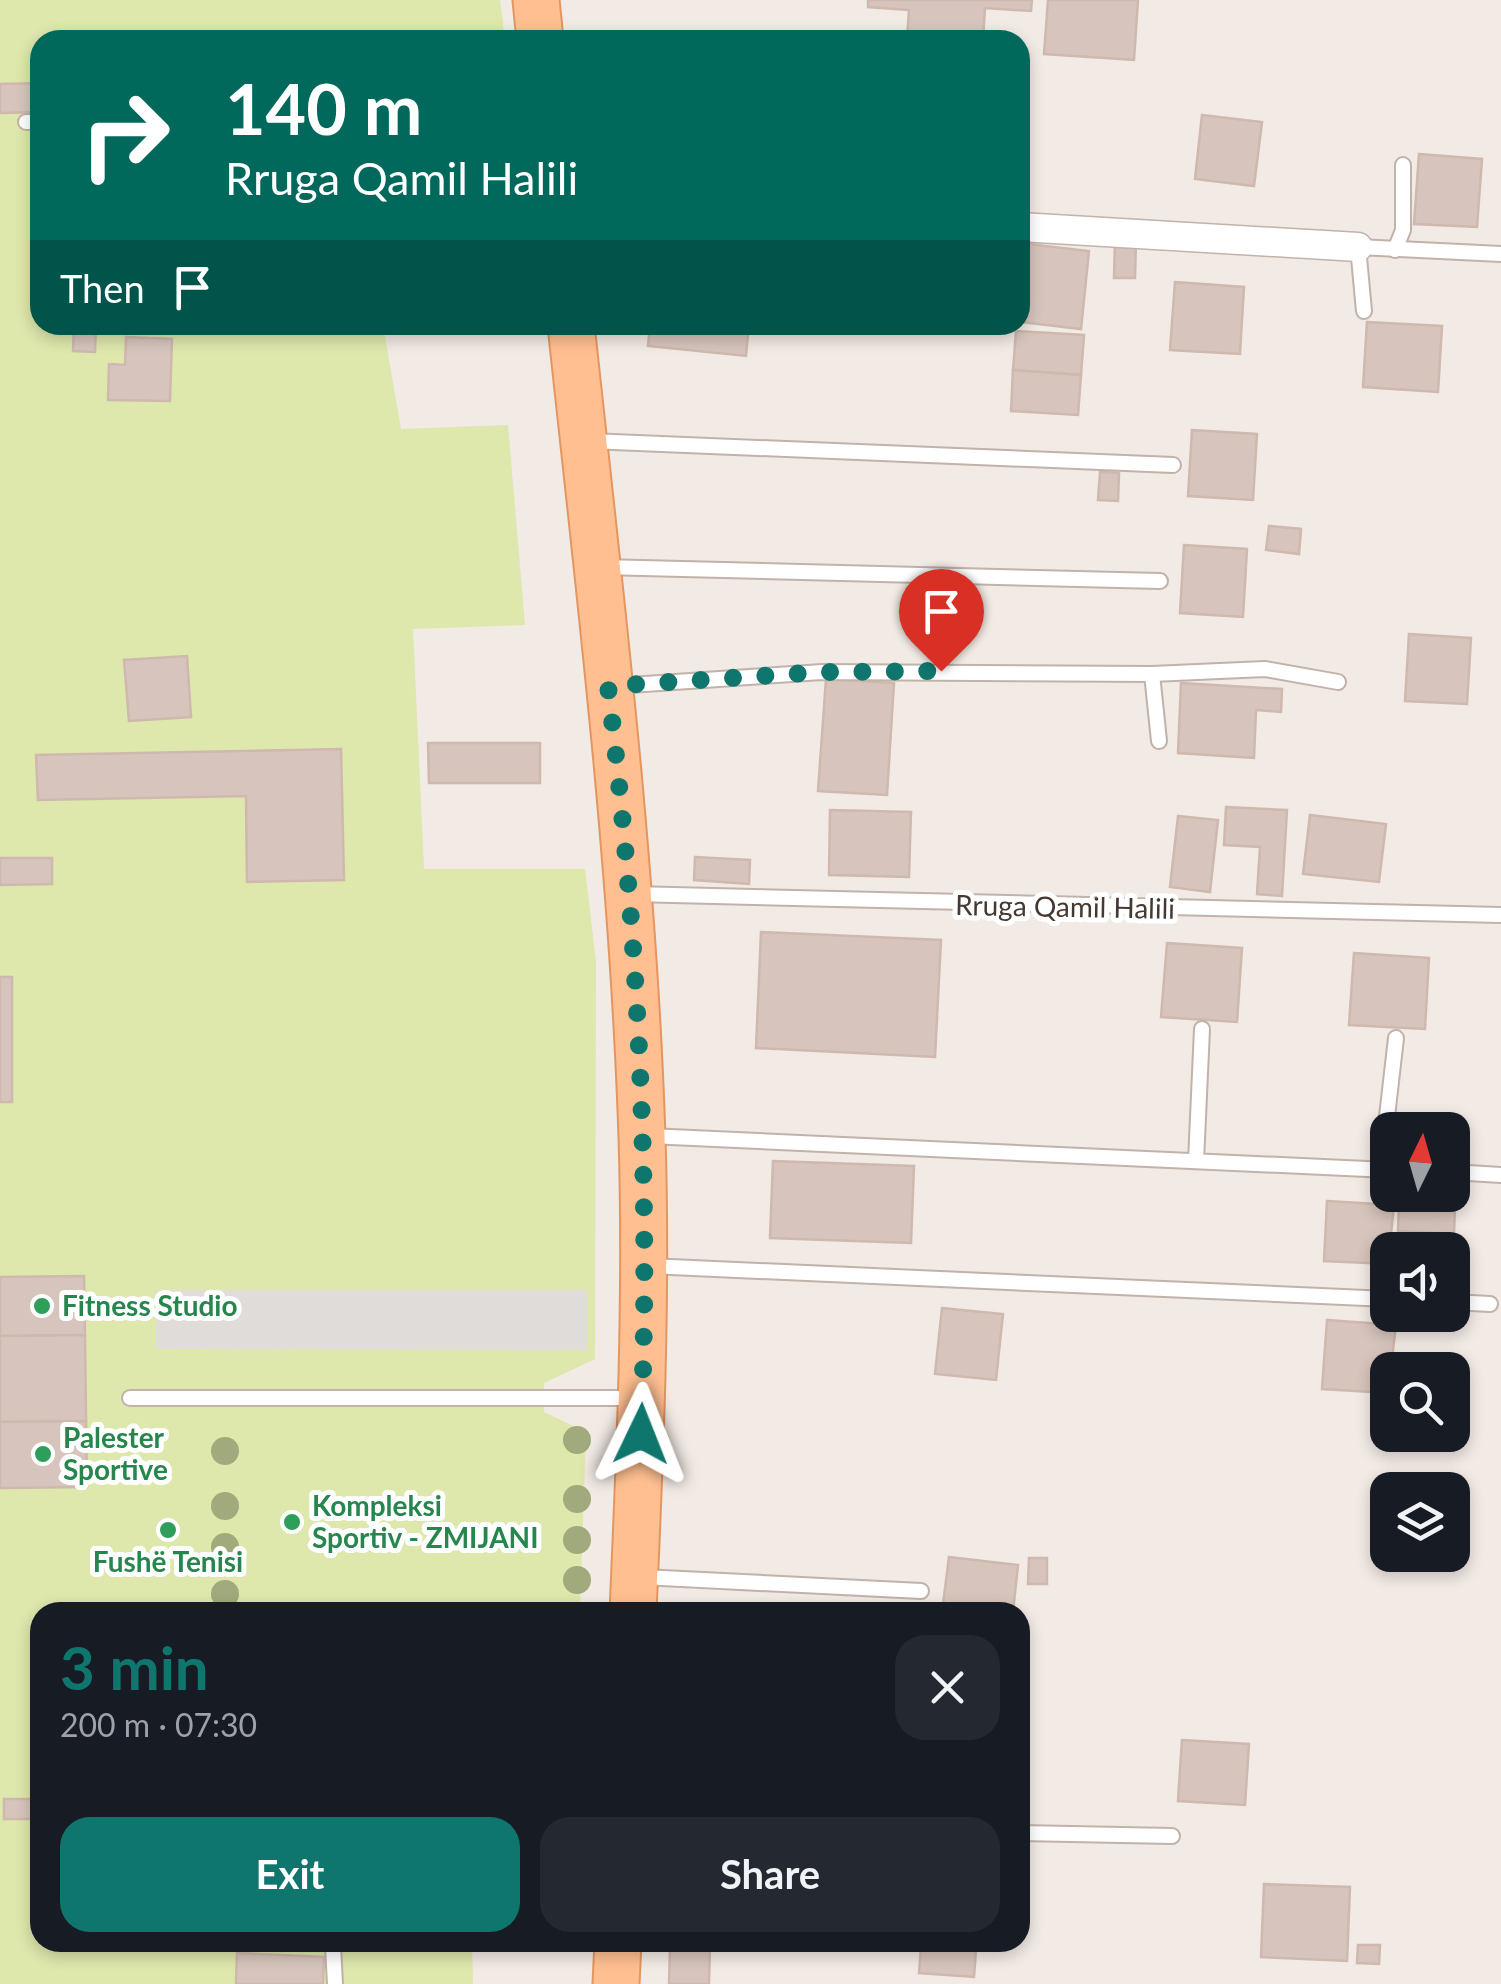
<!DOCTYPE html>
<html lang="en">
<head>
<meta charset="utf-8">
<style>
  :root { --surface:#171b24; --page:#242831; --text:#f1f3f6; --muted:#9ea1a6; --accent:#0f766e }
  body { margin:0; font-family:Lato,sans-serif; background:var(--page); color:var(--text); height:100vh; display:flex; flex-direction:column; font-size:38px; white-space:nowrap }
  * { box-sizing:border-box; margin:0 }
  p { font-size:32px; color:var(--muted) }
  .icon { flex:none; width:55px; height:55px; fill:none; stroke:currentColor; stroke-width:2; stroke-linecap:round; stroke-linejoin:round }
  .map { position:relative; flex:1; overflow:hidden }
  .panel { position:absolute; left:30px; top:1602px; width:1000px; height:350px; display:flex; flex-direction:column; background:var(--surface); border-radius:30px; box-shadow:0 5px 15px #0003 }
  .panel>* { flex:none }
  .top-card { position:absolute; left:30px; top:30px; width:1000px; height:305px; border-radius:30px; box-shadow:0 5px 15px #0003; background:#00695c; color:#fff; overflow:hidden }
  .needle { width:65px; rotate:5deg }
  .buttons { position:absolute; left:1370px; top:1112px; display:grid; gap:20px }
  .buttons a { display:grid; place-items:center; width:100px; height:100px; border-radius:20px; background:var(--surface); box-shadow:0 5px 15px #0003; font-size:50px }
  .pin { position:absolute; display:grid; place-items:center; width:85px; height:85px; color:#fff; margin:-102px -42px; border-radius:50% 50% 50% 0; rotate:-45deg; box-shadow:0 0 10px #0007 }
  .pin .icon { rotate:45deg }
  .me { position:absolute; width:110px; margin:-55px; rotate:2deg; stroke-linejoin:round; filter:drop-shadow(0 0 8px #0008) }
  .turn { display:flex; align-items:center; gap:35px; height:210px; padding:0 30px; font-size:45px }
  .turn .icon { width:130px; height:130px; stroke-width:2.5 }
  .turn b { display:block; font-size:70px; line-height:85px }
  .then { display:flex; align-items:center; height:95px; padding:0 30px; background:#0003; gap:20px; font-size:38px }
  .round { display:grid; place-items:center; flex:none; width:105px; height:105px; border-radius:30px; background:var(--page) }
  .overview { display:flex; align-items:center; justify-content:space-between; height:170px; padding:0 30px }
  h1 { font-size:60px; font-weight:700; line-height:75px; color:var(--accent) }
  .button { display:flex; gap:20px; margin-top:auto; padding:20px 30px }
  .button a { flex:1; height:115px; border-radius:30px; background:var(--accent); color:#fff; font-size:40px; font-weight:700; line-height:115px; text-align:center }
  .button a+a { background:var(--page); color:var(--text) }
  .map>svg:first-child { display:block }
  .green { fill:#dee7ac }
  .parking { fill:#e0dcda }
  .building { fill:#d7c5bd; stroke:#cfb8ad; stroke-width:2.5 }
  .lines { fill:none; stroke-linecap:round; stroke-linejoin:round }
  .service-casing { stroke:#c1b2aa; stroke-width:18 }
  .minor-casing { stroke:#c1b2aa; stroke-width:31 }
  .primary-casing { stroke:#e49660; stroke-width:49 }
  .service { stroke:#fff; stroke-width:14 }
  .minor { stroke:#fff; stroke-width:28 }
  .primary { stroke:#ffbf91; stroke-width:45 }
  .tree { fill:#a0aa7c }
  .route { stroke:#0f766e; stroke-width:18; stroke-dasharray:0 32.4 }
  .leisure-dot { fill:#2e9e5b; stroke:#fff; stroke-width:4 }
  .labels { text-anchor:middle; stroke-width:10; stroke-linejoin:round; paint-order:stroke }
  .street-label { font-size:28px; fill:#453934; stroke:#fff }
  .leisure-label { font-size:28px; font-weight:bold; fill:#27864d; stroke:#fff; text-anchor:start }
</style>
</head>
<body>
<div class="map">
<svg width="1501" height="1984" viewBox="0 0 1501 1984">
  <rect width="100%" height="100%" fill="#f2eae4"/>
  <path class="green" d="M0 0H500L505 40H40V325H383L401 429 508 425 525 625 413 629 424 869H585L596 962 595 1359 544 1383V1412L586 1432 580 1612H40V1942L472 1943 473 1984H0Z"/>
  <path class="parking" d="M156 1290H587V1350L156 1349Z"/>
  <g class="building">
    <path d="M868 0H1032L1031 11 985 8 983 40H907L909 10 868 7Z"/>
    <path d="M1048 0H1138L1134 60 1044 54Z"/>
    <path d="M40 83V112L0 113V84Z"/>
    <path d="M1020 111H1026L1022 181 1020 180Z"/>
    <path d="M1202 115 1262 122 1254 186 1195 179Z"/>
    <path d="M1419 154 1482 159 1477 227 1414 224Z"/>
    <path d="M1115 241H1136L1135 278H1114Z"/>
    <path d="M1028 244 1089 251 1081 329 1020 322Z"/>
    <path d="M1175 282 1244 287 1240 354 1170 350Z"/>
    <path d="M1367 322 1442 326 1438 392 1363 387Z"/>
    <path d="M74 325H96L95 352 73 351Z"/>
    <path d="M650 325 748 334 746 356 648 346Z"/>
    <path d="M1016 331 1084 335 1081 375 1013 370Z"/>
    <path d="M126 337 172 339 170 401 108 400 109 364 125 365Z"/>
    <path d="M1013 370 1081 375 1078 415 1011 411Z"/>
    <path d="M1192 430 1257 434 1253 500 1188 496Z"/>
    <path d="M1100 472 1119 473 1118 501 1098 500Z"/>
    <path d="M1269 526 1301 529 1299 554 1266 550Z"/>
    <path d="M1184 545 1247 549 1243 617 1180 613Z"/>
    <path d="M1409 634 1471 638 1467 704 1405 701Z"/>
    <path d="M187 656 191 717 129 721 124 660Z"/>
    <path d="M826 679 894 683 887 795 818 791Z"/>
    <path d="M1181 683 1282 689 1281 712 1256 710 1254 758 1178 753Z"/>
    <path d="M428 743H540V783H429Z"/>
    <path d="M341 749 344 880 247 882 246 796 38 800 36 755Z"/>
    <path d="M1226 807 1287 810 1282 896 1257 894 1260 847 1224 845Z"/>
    <path d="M830 810 911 812 909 877 829 875Z"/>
    <path d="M1310 815 1386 824 1379 882 1303 874Z"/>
    <path d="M1178 816 1218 820 1210 892 1170 887Z"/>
    <path d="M695 857 750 860 749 884 694 880Z"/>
    <path d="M0 858H52V884L0 885Z"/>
    <path d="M761 932 941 940 935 1057 756 1048Z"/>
    <path d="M1167 943 1242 948 1237 1022 1161 1017Z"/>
    <path d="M1354 953 1429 958 1425 1029 1349 1025Z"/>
    <rect x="0" y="977" width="12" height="125"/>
    <path d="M773 1161 914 1166 911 1243 770 1238Z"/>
    <path d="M1327 1201 1394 1205 1388 1264 1324 1261Z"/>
    <path d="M1399 1204 1455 1207 1454 1234 1398 1231Z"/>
    <path d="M84 1276 85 1335 0 1336V1277Z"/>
    <path d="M942 1308 1003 1314 996 1380 935 1374Z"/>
    <path d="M1327 1320 1396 1325 1388 1393 1322 1389Z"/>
    <path d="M85 1335 86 1421 0 1422V1336Z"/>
    <path d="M86 1421 87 1487 0 1488V1422Z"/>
    <path d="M949 1557 1018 1565 1013 1612H942Z"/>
    <path d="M1029 1558H1047V1584H1028Z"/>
    <path d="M1182 1740 1249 1744 1245 1805 1178 1801Z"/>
    <rect x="4" y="1799" width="36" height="20"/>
    <path d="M1264 1884 1350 1887 1347 1961 1261 1957Z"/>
    <path d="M670 1944H710L709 1984H669Z"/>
    <path d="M1358 1945H1380L1379 1964 1357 1963Z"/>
    <path d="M921 1946 976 1950 974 1977 919 1973Z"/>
    <path d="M237 1953 324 1957 323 1984H236Z"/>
  </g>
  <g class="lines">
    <defs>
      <g id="service">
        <path d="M26 122H40"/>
        <path d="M1395 250 1403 230V165"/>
        <path d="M1364 311 1358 247 1501 254"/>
        <path d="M589 441 1173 465"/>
        <path d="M601 567 1160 581"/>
        <path d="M1152 674 1265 669 1338 682"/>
        <path d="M615 686 822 672 1152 674 1159 741"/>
        <path d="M632 894 1501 915"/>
        <path d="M649 1136 1388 1170"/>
        <path d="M1196 1161 1202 1029"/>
        <path d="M1381 1169 1396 1038"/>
        <path d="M1452 1172 1501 1175"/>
        <path d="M649 1266 1388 1299"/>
        <path d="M1452 1302 1490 1304"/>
        <path d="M130 1398H635"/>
        <path d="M642 1577 921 1591"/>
        <path d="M1020 1833 1172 1836"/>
        <path d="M333 1946 335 1984"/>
      </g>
      <path id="minor" d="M1020 227 1358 247"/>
      <g id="primary">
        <path d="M536 0 540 40"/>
        <path d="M571 325C600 595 633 865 642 1137 647 1296 640 1454 633 1612"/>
        <path d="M616 1984 618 1942"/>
      </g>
    </defs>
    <use href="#service" class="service-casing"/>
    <use href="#minor" class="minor-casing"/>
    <use href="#primary" class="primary-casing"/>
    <use href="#service" class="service"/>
    <use href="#minor" class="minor"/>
    <use href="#primary" class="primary"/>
  </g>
  <g class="tree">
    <circle cx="577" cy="1440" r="14"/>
    <circle cx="225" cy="1451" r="14"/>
    <circle cx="577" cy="1499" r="14"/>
    <circle cx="225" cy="1506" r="14"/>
    <circle cx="577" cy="1540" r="14"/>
    <circle cx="225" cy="1547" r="14"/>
    <circle cx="577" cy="1580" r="14"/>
    <circle cx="225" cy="1594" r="14"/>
  </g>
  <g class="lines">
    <path class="route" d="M641 1434C651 1185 638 933 608 686L822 672 941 671"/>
  </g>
  <g class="leisure-dot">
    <circle cx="42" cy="1306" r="10"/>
    <circle cx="43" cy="1454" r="10"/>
    <circle cx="292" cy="1522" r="10"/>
    <circle cx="168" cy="1530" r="10"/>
  </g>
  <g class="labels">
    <g class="street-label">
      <text transform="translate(1065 907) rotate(1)" y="10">Rruga Qamil Halili</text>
    </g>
    <g class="leisure-label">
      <text x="62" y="1316">Fitness Studio</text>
      <text x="63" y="1448">Palester<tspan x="63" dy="32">Sportive</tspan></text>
      <text x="312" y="1516">Kompleksi<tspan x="312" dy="32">Sportiv - ZMIJANI</tspan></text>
      <text x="168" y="1572" text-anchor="middle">Fushë Tenisi</text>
    </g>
  </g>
</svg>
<div class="buttons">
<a><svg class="needle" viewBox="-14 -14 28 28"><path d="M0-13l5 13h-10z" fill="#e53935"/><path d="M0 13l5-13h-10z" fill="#9ea1a6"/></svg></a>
<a><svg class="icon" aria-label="sound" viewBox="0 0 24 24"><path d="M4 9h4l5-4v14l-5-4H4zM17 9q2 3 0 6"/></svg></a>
<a><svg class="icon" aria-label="search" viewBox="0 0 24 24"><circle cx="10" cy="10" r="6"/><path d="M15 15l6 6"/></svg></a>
<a><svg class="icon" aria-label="layers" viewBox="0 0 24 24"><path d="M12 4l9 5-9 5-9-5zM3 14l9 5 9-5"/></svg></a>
</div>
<div class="pin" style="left:941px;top:671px;background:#d93025"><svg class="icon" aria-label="arrive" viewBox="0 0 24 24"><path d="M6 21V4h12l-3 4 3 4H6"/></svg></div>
<svg class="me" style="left:641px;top:1434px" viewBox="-20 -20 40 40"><path d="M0-17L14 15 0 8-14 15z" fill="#0f766e" stroke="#fff" stroke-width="4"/></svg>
<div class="top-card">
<div class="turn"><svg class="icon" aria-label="right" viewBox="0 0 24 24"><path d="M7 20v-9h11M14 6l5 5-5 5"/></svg><div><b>140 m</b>Rruga Qamil Halili</div></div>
<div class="then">Then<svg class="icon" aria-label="arrive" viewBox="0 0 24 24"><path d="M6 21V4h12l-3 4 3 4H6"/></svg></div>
</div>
<section class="panel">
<div class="overview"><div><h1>3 min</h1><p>200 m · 07:30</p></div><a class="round"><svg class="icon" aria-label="close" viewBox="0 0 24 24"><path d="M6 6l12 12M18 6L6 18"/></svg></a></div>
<div class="button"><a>Exit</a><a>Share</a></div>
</section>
</div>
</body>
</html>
